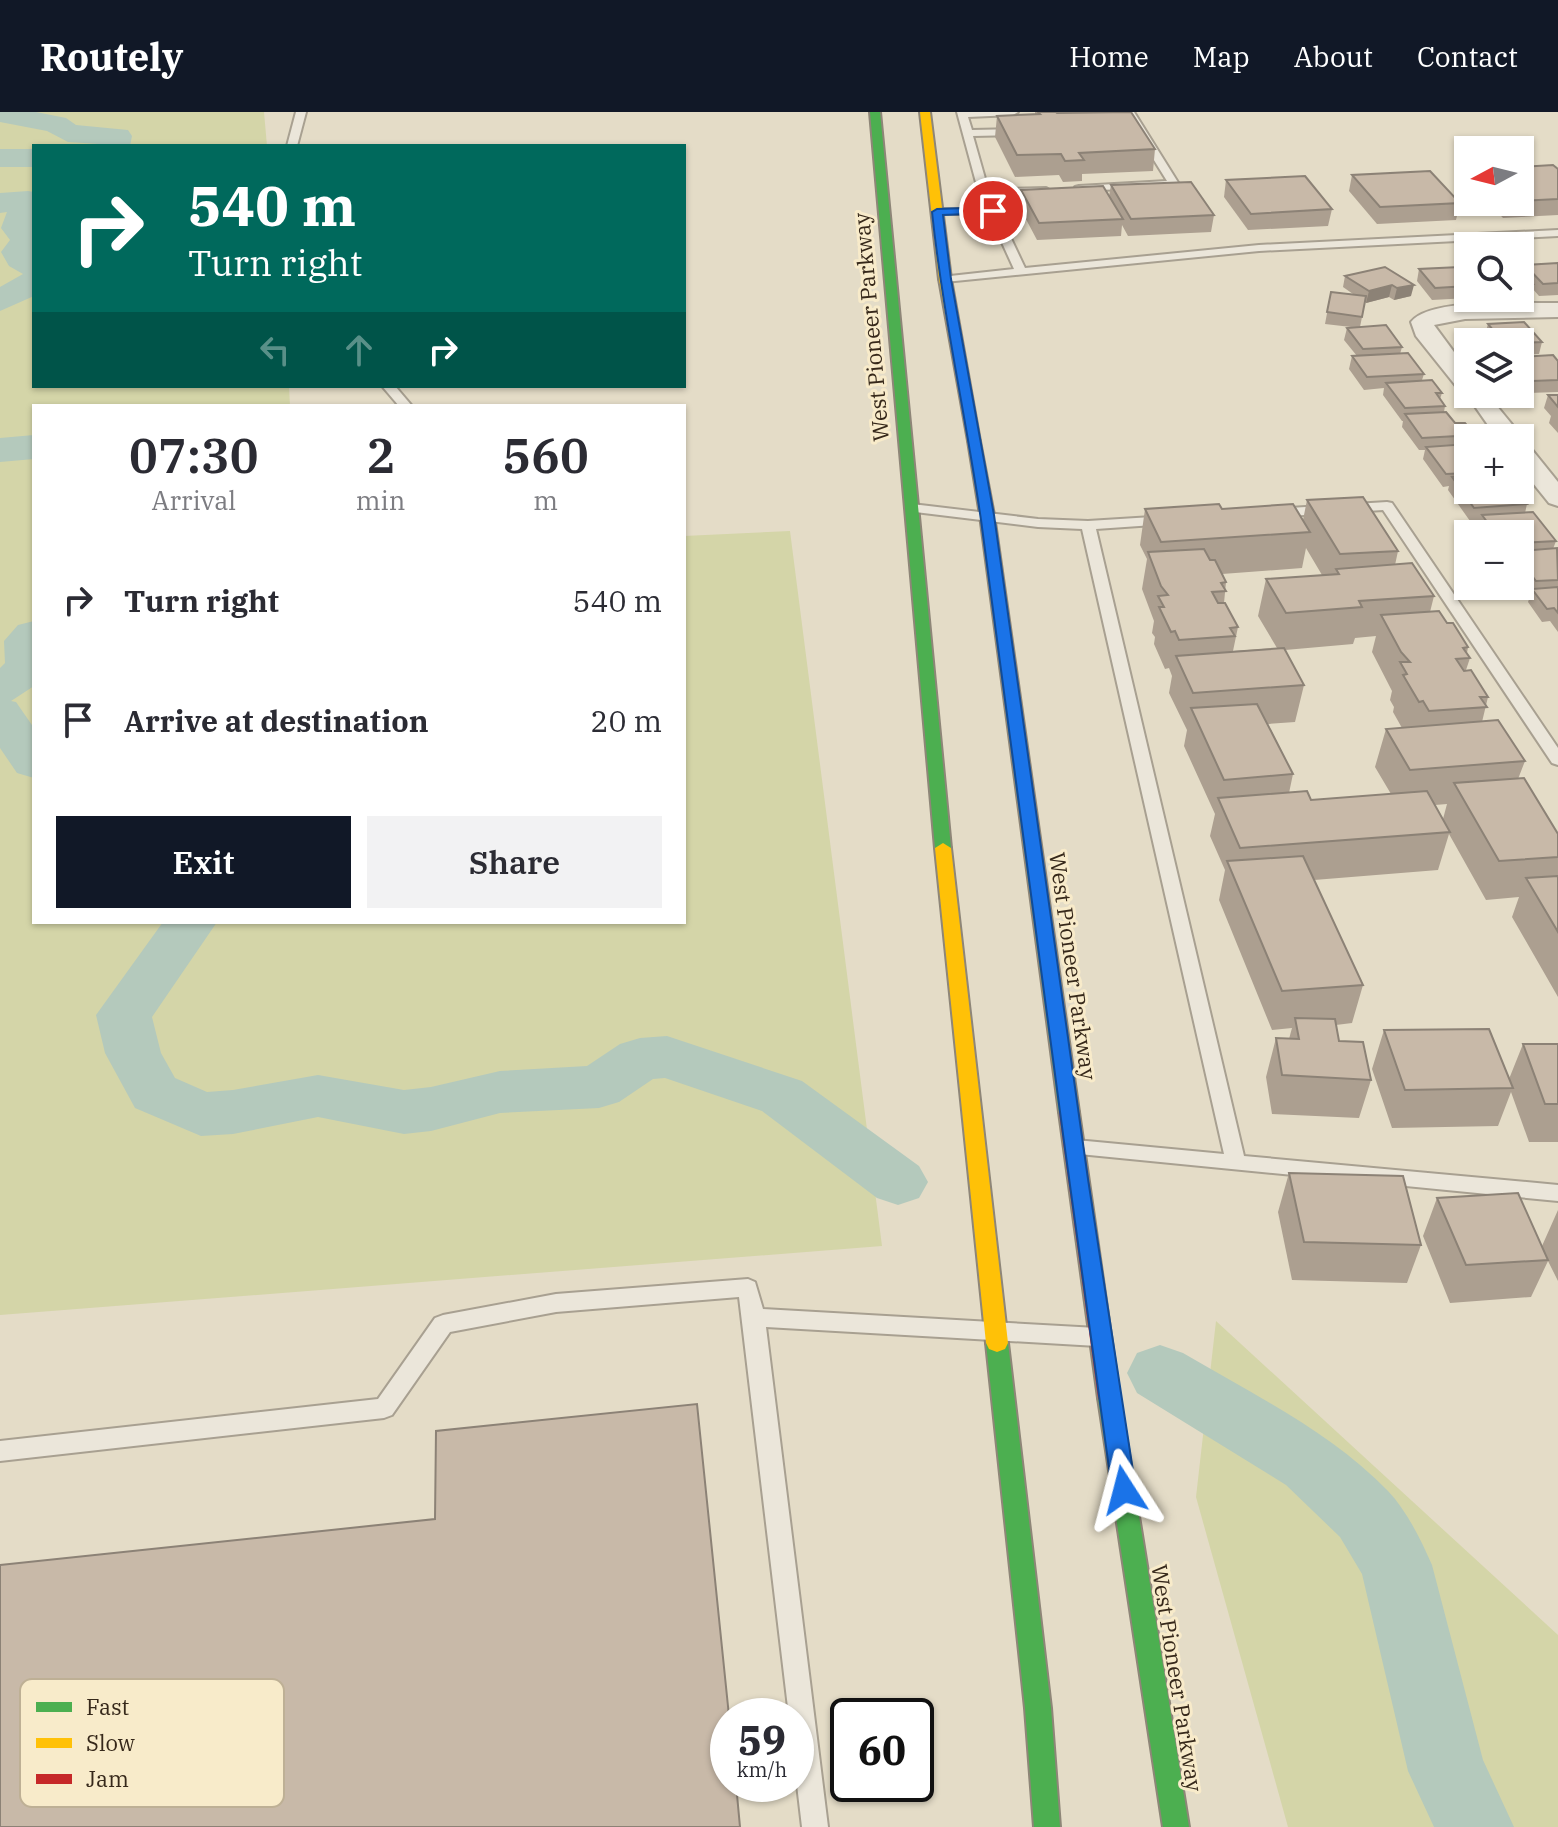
<!DOCTYPE html>
<html lang="en">
<head>
<meta charset="utf-8">
<style>
  :root { --surface:#fff; --page:#f2f2f3; --text:#2b2b33; --muted:#7c7c81; --accent:#111827 }
  body { margin:0; font-family:"IBM Plex Serif",serif; background:var(--page); color:var(--text); height:100vh; display:flex; flex-direction:column; font-size:30px; white-space:nowrap }
  * { box-sizing:border-box; margin:0 }
  p { font-size:26px; color:var(--muted) }
  .icon { flex:none; width:44px; height:44px; fill:none; stroke:currentColor; stroke-width:2; stroke-linecap:round; stroke-linejoin:round }
  .map { position:relative; flex:1; overflow:hidden }
  .details { position:absolute; left:32px; top:292px; width:654px; height:520px; display:flex; flex-direction:column; background:var(--surface); border-radius:0px; box-shadow:0 2px 6px #0004 }
  .details>* { flex:none }
  .hud { position:absolute; left:32px; top:32px; width:654px; height:244px; border-radius:0px; box-shadow:0 2px 6px #0004; background:#00695c; color:#fff; overflow:hidden }
  .needle { width:52px; rotate:263deg }
  .fabs { position:absolute; left:1454px; top:24px; display:grid; gap:16px }
  .fabs a { display:grid; place-items:center; width:80px; height:80px; border-radius:0px; background:var(--surface); box-shadow:0 2px 6px #0004; font-size:40px }
  .speed { position:absolute; left:710px; top:1586px; display:flex; gap:16px; font-size:40px; font-weight:700; text-align:center }
  .speed>* { display:grid; place-content:center; width:104px; height:104px; border-radius:50%; background:var(--surface); box-shadow:0 2px 6px #0004; line-height:1 }
  .speed small { font-size:20px; font-weight:400 }
  .speed .limit { border:4px solid #111; border-radius:12px; background:#fff; color:#111 }
  .pin { position:absolute; display:grid; place-items:center; width:68px; height:68px; color:#fff; margin:-34px; border:4px solid #fff; border-radius:50%; box-shadow:0 2px 8px #0007 }
  .me { position:absolute; width:88px; margin:-44px; rotate:351deg; stroke-linejoin:round; filter:drop-shadow(0 0 6px #0008) }
  .turn { display:flex; align-items:center; gap:28px; height:168px; padding:0 24px; font-size:36px }
  .turn .icon { width:104px; height:104px; stroke-width:2.5 }
  .turn b { display:block; font-size:56px; line-height:68px }
  .lanes { display:flex; align-items:center; height:76px; padding:0 24px; background:#0003; justify-content:center; gap:40px; direction:ltr }
  .lanes .off { opacity:.35 }
  .eta { display:flex; justify-content:space-evenly; align-items:center; height:136px; text-align:center }
  .eta b { font-size:48px; font-weight:600; line-height:56px }
  .primary-button { display:flex; gap:16px; margin-top:auto; padding:16px 24px }
  .primary-button a { flex:1; height:92px; border-radius:0px; background:var(--accent); color:#fff; font-size:32px; font-weight:600; line-height:92px; text-align:center }
  .primary-button a+a { background:var(--page); color:var(--text) }
  ul { padding:0; list-style:none }
  li { display:flex; align-items:center; gap:24px; height:120px; padding:0 24px }
  li div { flex:1 }
  li b { display:block; font-size:30px }
  li em { font-style:normal }
  header { display:flex; align-items:center; gap:48px; box-sizing:border-box; height:112px; padding:0 40px; background:var(--accent); color:#fff }
  header strong { font-size:38px }
  nav { display:flex; gap:44px; margin-inline-start:auto; font-size:28px }
  .map>svg:first-child { display:block }
  .green { fill:#d4d5a8 }
  .lines { fill:none; stroke-linecap:round; stroke-linejoin:round }
  .river { fill:#b4c9bc; fill-rule:evenodd }
  .lane-casing { stroke:#a8a091; stroke-width:4 }
  .street-casing { stroke:#a8a091; stroke-width:4 }
  .fast-casing { stroke:#8e8678; stroke-width:4 }
  .slow-casing { stroke:#8e8678; stroke-width:4 }
  .jam-casing { stroke:#8e8678; stroke-width:4 }
  .lane { fill:#ebe6da; fill-rule:evenodd }
  .street { fill:#ebe6da; fill-rule:evenodd }
  .fast { fill:#4caf50; fill-rule:evenodd }
  .slow { fill:#ffc107; fill-rule:evenodd }
  .jam { fill:#c62828; fill-rule:evenodd }
  .wall { fill:#ac9f90; fill-rule:evenodd }
  .shaded-wall { fill:#8c8276 }
  .building { fill:#c8b9a8; stroke:#8c8276; stroke-width:2 }
  .route { fill:#1a73e8; stroke:#114b97; stroke-width:2 }
  .labels { text-anchor:middle; stroke-width:6; stroke-linejoin:round; paint-order:stroke }
  .street-label { font-size:22px; fill:#36281a; stroke:#f8ebca }
  .key { fill:#f8ebca; stroke:#beb095; stroke-width:2 }
  .key-label { font-size:22px; fill:#36281a }
</style>
</head>
<body>
<header>
<strong>Routely</strong>
<nav><a>Home</a><a>Map</a><a>About</a><a>Contact</a></nav>
</header>
<div class="map">
<svg width="1558" height="1715" viewBox="0 0 1558 1715">
  <rect width="100%" height="100%" fill="#e4dcc7"/>
  <g class="green">
    <path d="M0 0H264L267 34H34V274H289L290 294H34V810H684V424L790 419 882 1134 0 1203Z"/>
    <path d="M1216 1209 1558 1523V1715H1288L1196 1385Z"/>
  </g>
  <g class="lines">
    <g class="river">
      <path d="M0 0H36L66 6 76 13 128 18 132 24 130 34 68 30 47 19 0 10Z"/>
      <rect x="0" y="37" width="34" height="18"/>
      <path d="M28 79 34 80V184L0 199V175L23 162 9 154 1 140 10 128 1 116 7 100 0 101V81Z"/>
      <path d="M34 323V347L0 350V326Z"/>
      <path d="M34 509V574L11 589 16 590 34 616V666L17 661 0 636V556L5 551 4 529 18 513Z"/>
      <path d="M163 810H217L152 905 161 941 175 966 207 980 233 978 318 963 404 978 431 975 500 959 587 954 620 932 640 926 667 924 802 969 919 1054 928 1070 919 1086 898 1093 877 1086 762 999 665 966 653 967 619 990 599 996 500 1001 431 1019 404 1022 318 1005 233 1022 201 1024 135 996 105 941 96 903Z"/>
      <path d="M1160 1233 1183 1241C1254 1283 1330 1319 1388 1379 1407 1399 1421 1428 1432 1453L1483 1648 1514 1715H1434L1408 1659 1362 1462 1340 1425 1286 1373 1137 1281 1127 1261 1137 1241Z"/>
    </g>
    <defs>
      <g id="lane">
        <path d="M296 0H306L297 34H287Z"/>
        <path d="M957 0H1018L1013 3 968 5 972 18 1021 17 1026 20 1021 23 973 24 986 70 999 77 1046 76 1051 79 1050 81 997 83 977 74Z"/>
        <path d="M1124 0H1134L1179 72 1174 75 1075 79V75L1079 74 1167 69Z"/>
        <path d="M937 97H997L1025 156 1259 133 1558 118V124L1259 139 945 170 939 167 941 165 1014 157 989 102H933L932 100Z"/>
        <path d="M382 274H395L412 294H399Z"/>
        <path d="M1387 390 1392 391 1558 636V653L1552 651 1383 398 1273 405 1266 401 1273 397Z"/>
        <path d="M912 392 1038 407 1088 409 1168 404 1175 408 1168 412 1096 417 1244 1044 1558 1073V1089L1069 1041 1066 1036 1069 1031 1076 1028 1224 1042 1082 417 1038 415 907 399V393Z"/>
        <path d="M748 1167 755 1170 763 1197 1097 1216 1105 1219 1108 1225 1105 1231 1097 1234 766 1215 828 1715H802L796 1664V1604H789L739 1185 556 1200 450 1220 392 1303 384 1306 0 1349V1329L378 1287 435 1206 443 1203 556 1182Z"/>
      </g>
      <g id="street">
        <path d="M1558 191V205L1465 207 1434 213 1468 259V282H1487L1519 321 1522 326 1520 329V326H1497L1465 280 1460 279 1416 224 1411 210C1430 185 1527 192 1558 191Z"/>
        <path d="M1520 332 1529 334 1558 370V394L1549 391 1520 355Z"/>
      </g>
      <g id="fast">
        <path d="M870 0H880L951 736 943 741 935 736Z"/>
        <path d="M974 325 980 329 994 403 1079 1000 1076 1005H1062L1059 1000 980 403 968 329Z"/>
        <path d="M997 1222 1005 1225 1008 1231 1051 1596 1060 1715H1034L1025 1596 986 1231 989 1225Z"/>
        <path d="M1109 1277 1117 1279 1120 1286 1189 1715H1163L1098 1286 1101 1279Z"/>
      </g>
      <g id="slow">
        <path d="M920 0H930L951 167 980 329 974 333 968 329 939 167Z"/>
        <path d="M943 731 951 736 1008 1231 1005 1237 997 1240 989 1237 986 1231 935 736Z"/>
      </g>
      <path id="jam" d="M1069 993 1076 995 1079 1000 1120 1286 1117 1293 1109 1295 1101 1293 1098 1286 1059 1000 1062 995Z"/>
    </defs>
    <use href="#lane" class="lane-casing"/>
    <use href="#street" class="street-casing"/>
    <use href="#fast" class="fast-casing"/>
    <use href="#slow" class="slow-casing"/>
    <use href="#jam" class="jam-casing"/>
    <use href="#lane" class="lane"/>
    <use href="#street" class="street"/>
    <use href="#fast" class="fast"/>
    <use href="#slow" class="slow"/>
    <use href="#jam" class="jam"/>
  </g>
  <g class="wall">
    <path d="M1035 0H1056L1057 1 1155 37 1153 59 1082 62V69L1063 70 1059 63 1015 65 995 25 997 4 1035 3Z"/>
    <path d="M1520 55 1558 57V103L1503 106 1488 90H1520Z"/>
    <path d="M1352 63 1460 91 1456 108 1377 112 1349 79Z"/>
    <path d="M1226 68 1332 97 1328 114 1248 118 1224 85Z"/>
    <path d="M1111 73 1214 103 1211 120 1128 124 1122 113 1121 124 1037 128 1019 94 1021 78 1109 84Z"/>
    <path d="M1558 151V183L1539 184 1532 176 1530 184 1520 185V158L1523 161 1525 153Z"/>
    <path d="M1385 155 1411 184 1394 188 1389 185 1366 191 1365 190 1360 215 1402 235 1400 242 1424 262 1422 268 1442 281 1440 287 1445 294 1444 300 1455 311 1475 323 1474 326H1468V378L1527 392 1525 401 1556 429 1553 437 1558 438V520L1550 509 1542 510 1528 490 1531 482 1520 466V422H1483L1479 416 1481 408 1470 409 1448 378 1449 374 1443 375 1423 347 1425 338H1419L1402 315 1403 309H1402L1383 283 1384 276 1364 278 1349 257 1352 244H1357L1344 228 1347 216 1351 215 1325 212 1331 180 1353 182 1343 175 1345 164Z"/>
    <path d="M1419 157 1468 164 1469 186 1432 188 1417 169Z"/>
    <path d="M1488 212 1542 230 1539 242 1520 243V230H1481L1484 219H1486Z"/>
    <path d="M1520 245 1558 249V280L1528 281 1520 272Z"/>
    <path d="M1548 283H1558V321L1549 311 1551 304 1544 296Z"/>
    <path d="M1307 388 1398 439 1395 453 1434 484 1430 500 1447 511 1468 535 1467 541 1470 546 1466 558 1488 585 1482 610 1525 649 1518 667 1558 722V885L1512 805 1519 785 1486 788 1449 722 1438 758 1314 768 1363 873 1352 911 1336 913 1339 929 1371 968 1359 1006 1272 1002 1266 965 1276 926 1289 927 1292 916 1272 918 1219 788 1225 758 1210 724 1215 702 1184 634 1187 618 1169 581 1172 564 1169 556 1165 557 1154 532 1155 525 1152 521 1154 509 1142 477 1147 447 1140 433 1145 397H1222L1303 408ZM1306 436 1322 463 1266 467 1258 504 1277 536 1233 539 1238 515 1224 491 1226 470 1222 462 1302 456ZM1376 524 1372 540 1392 579 1390 588 1394 595 1393 600 1402 616 1386 617 1375 655 1391 682 1311 688 1289 681 1293 662 1268 612 1295 610 1304 573 1285 538 1353 532 1355 526ZM1447 692 1443 707 1435 693Z"/>
    <path d="M1384 918 1509 967 1523 932H1558V1030H1529L1511 980 1498 1014 1392 1016 1372 957Z"/>
    <path d="M1289 1061 1421 1133 1407 1171 1292 1168 1278 1100Z"/>
    <path d="M1437 1086 1542 1134 1558 1098V1169L1548 1149 1531 1185 1450 1191 1423 1124Z"/>
  </g>
  <g class="shaded-wall">
    <path d="M1392 173 1389 185 1366 191 1369 179Z"/>
    <path d="M1414 173 1411 184 1394 188 1397 176Z"/>
  </g>
  <g class="building">
    <path d="M1038 0H1056L1057 1 1131 0 1155 37 1079 41 1084 48 1065 49 1061 42 1017 43 997 4 1040 2Z"/>
    <path d="M1553 53 1558 57V87L1520 89V55Z"/>
    <path d="M1430 59 1460 91 1380 95 1352 63Z"/>
    <path d="M1305 64 1332 97 1251 102 1226 68Z"/>
    <path d="M1191 70 1214 103 1131 107 1111 73Z"/>
    <path d="M1103 74 1123 107 1039 111 1021 78Z"/>
    <path d="M1558 151V171L1543 172 1525 153Z"/>
    <path d="M1385 155 1414 173 1397 176 1392 173 1369 179 1345 164Z"/>
    <path d="M1460 155 1468 164V174L1435 176 1419 157Z"/>
    <path d="M1520 158 1533 172 1520 173Z"/>
    <path d="M1331 180 1366 184 1362 205 1327 200Z"/>
    <path d="M1524 210 1542 230 1520 231 1494 230 1484 219 1493 218 1488 212Z"/>
    <path d="M1386 213 1402 235 1363 237 1347 216Z"/>
    <path d="M1408 241 1424 262 1367 265 1352 244Z"/>
    <path d="M1553 243 1558 249V268L1532 269 1520 256V245Z"/>
    <path d="M1432 268 1442 281H1436L1445 294 1405 296 1386 271Z"/>
    <path d="M1548 283H1558V295Z"/>
    <path d="M1446 300 1455 311H1465L1475 323 1422 326 1405 302Z"/>
    <path d="M1468 332V361L1446 362 1426 335Z"/>
    <path d="M1468 364V378H1516L1527 392 1474 396 1452 365Z"/>
    <path d="M1363 385 1398 439 1340 442 1307 388Z"/>
    <path d="M1219 392 1222 397 1293 392 1310 420 1161 430 1145 397Z"/>
    <path d="M1533 400 1556 429 1520 431V422H1496L1482 403Z"/>
    <path d="M1557 436 1558 468 1536 469 1520 448V439Z"/>
    <path d="M1204 437 1210 448H1215L1226 470 1221 471 1226 479 1212 480 1218 491H1225L1238 515 1230 516 1235 524 1179 528 1175 519 1171 520 1159 495H1164L1158 484 1168 483 1161 474 1148 440Z"/>
    <path d="M1412 451 1434 484 1359 489 1362 495 1286 501 1266 467 1339 462 1336 457Z"/>
    <path d="M1558 475V501L1554 496 1547 497 1532 477Z"/>
    <path d="M1439 499 1447 511H1453L1468 535 1463 536 1470 546 1456 547 1464 559 1471 558 1488 585H1480L1487 595 1429 599 1423 589 1419 590 1403 563 1407 562 1400 550H1410L1401 540 1381 503Z"/>
    <path d="M1284 536 1304 573 1193 581 1176 544Z"/>
    <path d="M1257 592 1293 662 1224 668 1191 596Z"/>
    <path d="M1498 608 1525 649 1410 658 1386 617Z"/>
    <path d="M1524 666 1558 722V745L1499 749 1454 671Z"/>
    <path d="M1307 679 1311 688 1427 679 1450 720 1240 736 1218 686Z"/>
    <path d="M1303 744 1363 873 1282 879 1227 749Z"/>
    <path d="M1558 764V820L1526 766Z"/>
    <path d="M1295 906 1335 907 1339 929 1363 930 1371 968 1282 963 1276 926 1299 927Z"/>
    <path d="M1489 917 1513 976 1405 978 1384 918Z"/>
    <path d="M1523 932H1558V992H1545Z"/>
    <path d="M1289 1061 1403 1064 1421 1133 1304 1130Z"/>
    <path d="M1518 1081 1548 1148 1466 1153 1437 1086Z"/>
    <path d="M697 1292 729 1604H728V1672H736L740 1715H0V1453L435 1407 436 1319Z"/>
  </g>
  <path class="route" d="M993 95 997 96V101L943 103 951 167 994 403 1088 1067 1136 1378 1132 1386 1124 1389 1116 1386 1112 1378C1066 1055 1025 731 981 408 966 305 943 204 932 100L937 97Z"/>
  <g class="labels">
    <g class="street-label">
      <text transform="translate(871 215) rotate(-95)" y="8">West Pioneer Parkway</text>
      <text transform="translate(1073 854) rotate(82)" y="8">West Pioneer Parkway</text>
      <text transform="translate(1177 1566) rotate(81)" y="8">West Pioneer Parkway</text>
    </g>
  </g>
  <rect x="20" y="1567" width="264" height="128" rx="12" class="key"/>
  <rect x="36" y="1590" width="36" height="10" fill="#4caf50"/>
  <rect x="36" y="1626" width="36" height="10" fill="#ffc107"/>
  <rect x="36" y="1662" width="36" height="10" fill="#c62828"/>
  <g class="key-label">
    <text x="86" y="1603">Fast</text>
    <text x="86" y="1639">Slow</text>
    <text x="86" y="1675">Jam</text>
  </g>
</svg>
<div class="fabs">
<a><svg class="needle" viewBox="-14 -14 28 28"><path d="M0-13l5 13h-10z" fill="#e53935"/><path d="M0 13l5-13h-10z" fill="#7c7c81"/></svg></a>
<a><svg class="icon" aria-label="search" viewBox="0 0 24 24"><circle cx="10" cy="10" r="6"/><path d="M15 15l6 6"/></svg></a>
<a><svg class="icon" aria-label="layers" viewBox="0 0 24 24"><path d="M12 4l9 5-9 5-9-5zM3 14l9 5 9-5"/></svg></a>
<a>+</a>
<a>−</a>
</div>
<div class="speed"><div>59<small>km/h</small></div><div class="limit">60</div></div>
<div class="pin" style="left:993px;top:99px;background:#d93025"><svg class="icon" aria-label="arrive" viewBox="0 0 24 24"><path d="M6 21V4h12l-3 4 3 4H6"/></svg></div>
<svg class="me" style="left:1124px;top:1378px" viewBox="-20 -20 40 40"><path d="M0-17L14 15 0 8-14 15z" fill="#1a73e8" stroke="#fff" stroke-width="4"/></svg>
<div class="hud">
<div class="turn"><svg class="icon" aria-label="right" viewBox="0 0 24 24"><path d="M7 20v-9h11M14 6l5 5-5 5"/></svg><div><b>540 m</b>Turn right</div></div>
<div class="lanes"><svg class="icon off" aria-label="left" viewBox="0 0 24 24"><path d="M17 20v-9H6M10 6l-5 5 5 5"/></svg><svg class="icon off" aria-label="ahead" viewBox="0 0 24 24"><path d="M12 20V5M6 11l6-6 6 6"/></svg><svg class="icon" aria-label="right" viewBox="0 0 24 24"><path d="M7 20v-9h11M14 6l5 5-5 5"/></svg></div>
</div>
<section class="details">
<div class="eta">
<div><b>07:30</b><p>Arrival</p></div>
<div><b>2</b><p>min</p></div>
<div><b>560</b><p>m</p></div>
</div>
<ul>
<li><svg class="icon" aria-label="right" viewBox="0 0 24 24"><path d="M7 20v-9h11M14 6l5 5-5 5"/></svg><div><b>Turn right</b></div><em>540 m</em></li>
<li><svg class="icon" aria-label="arrive" viewBox="0 0 24 24"><path d="M6 21V4h12l-3 4 3 4H6"/></svg><div><b>Arrive at destination</b></div><em>20 m</em></li>
</ul>
<div class="primary-button"><a>Exit</a><a>Share</a></div>
</section>
</div>
</body>
</html>
